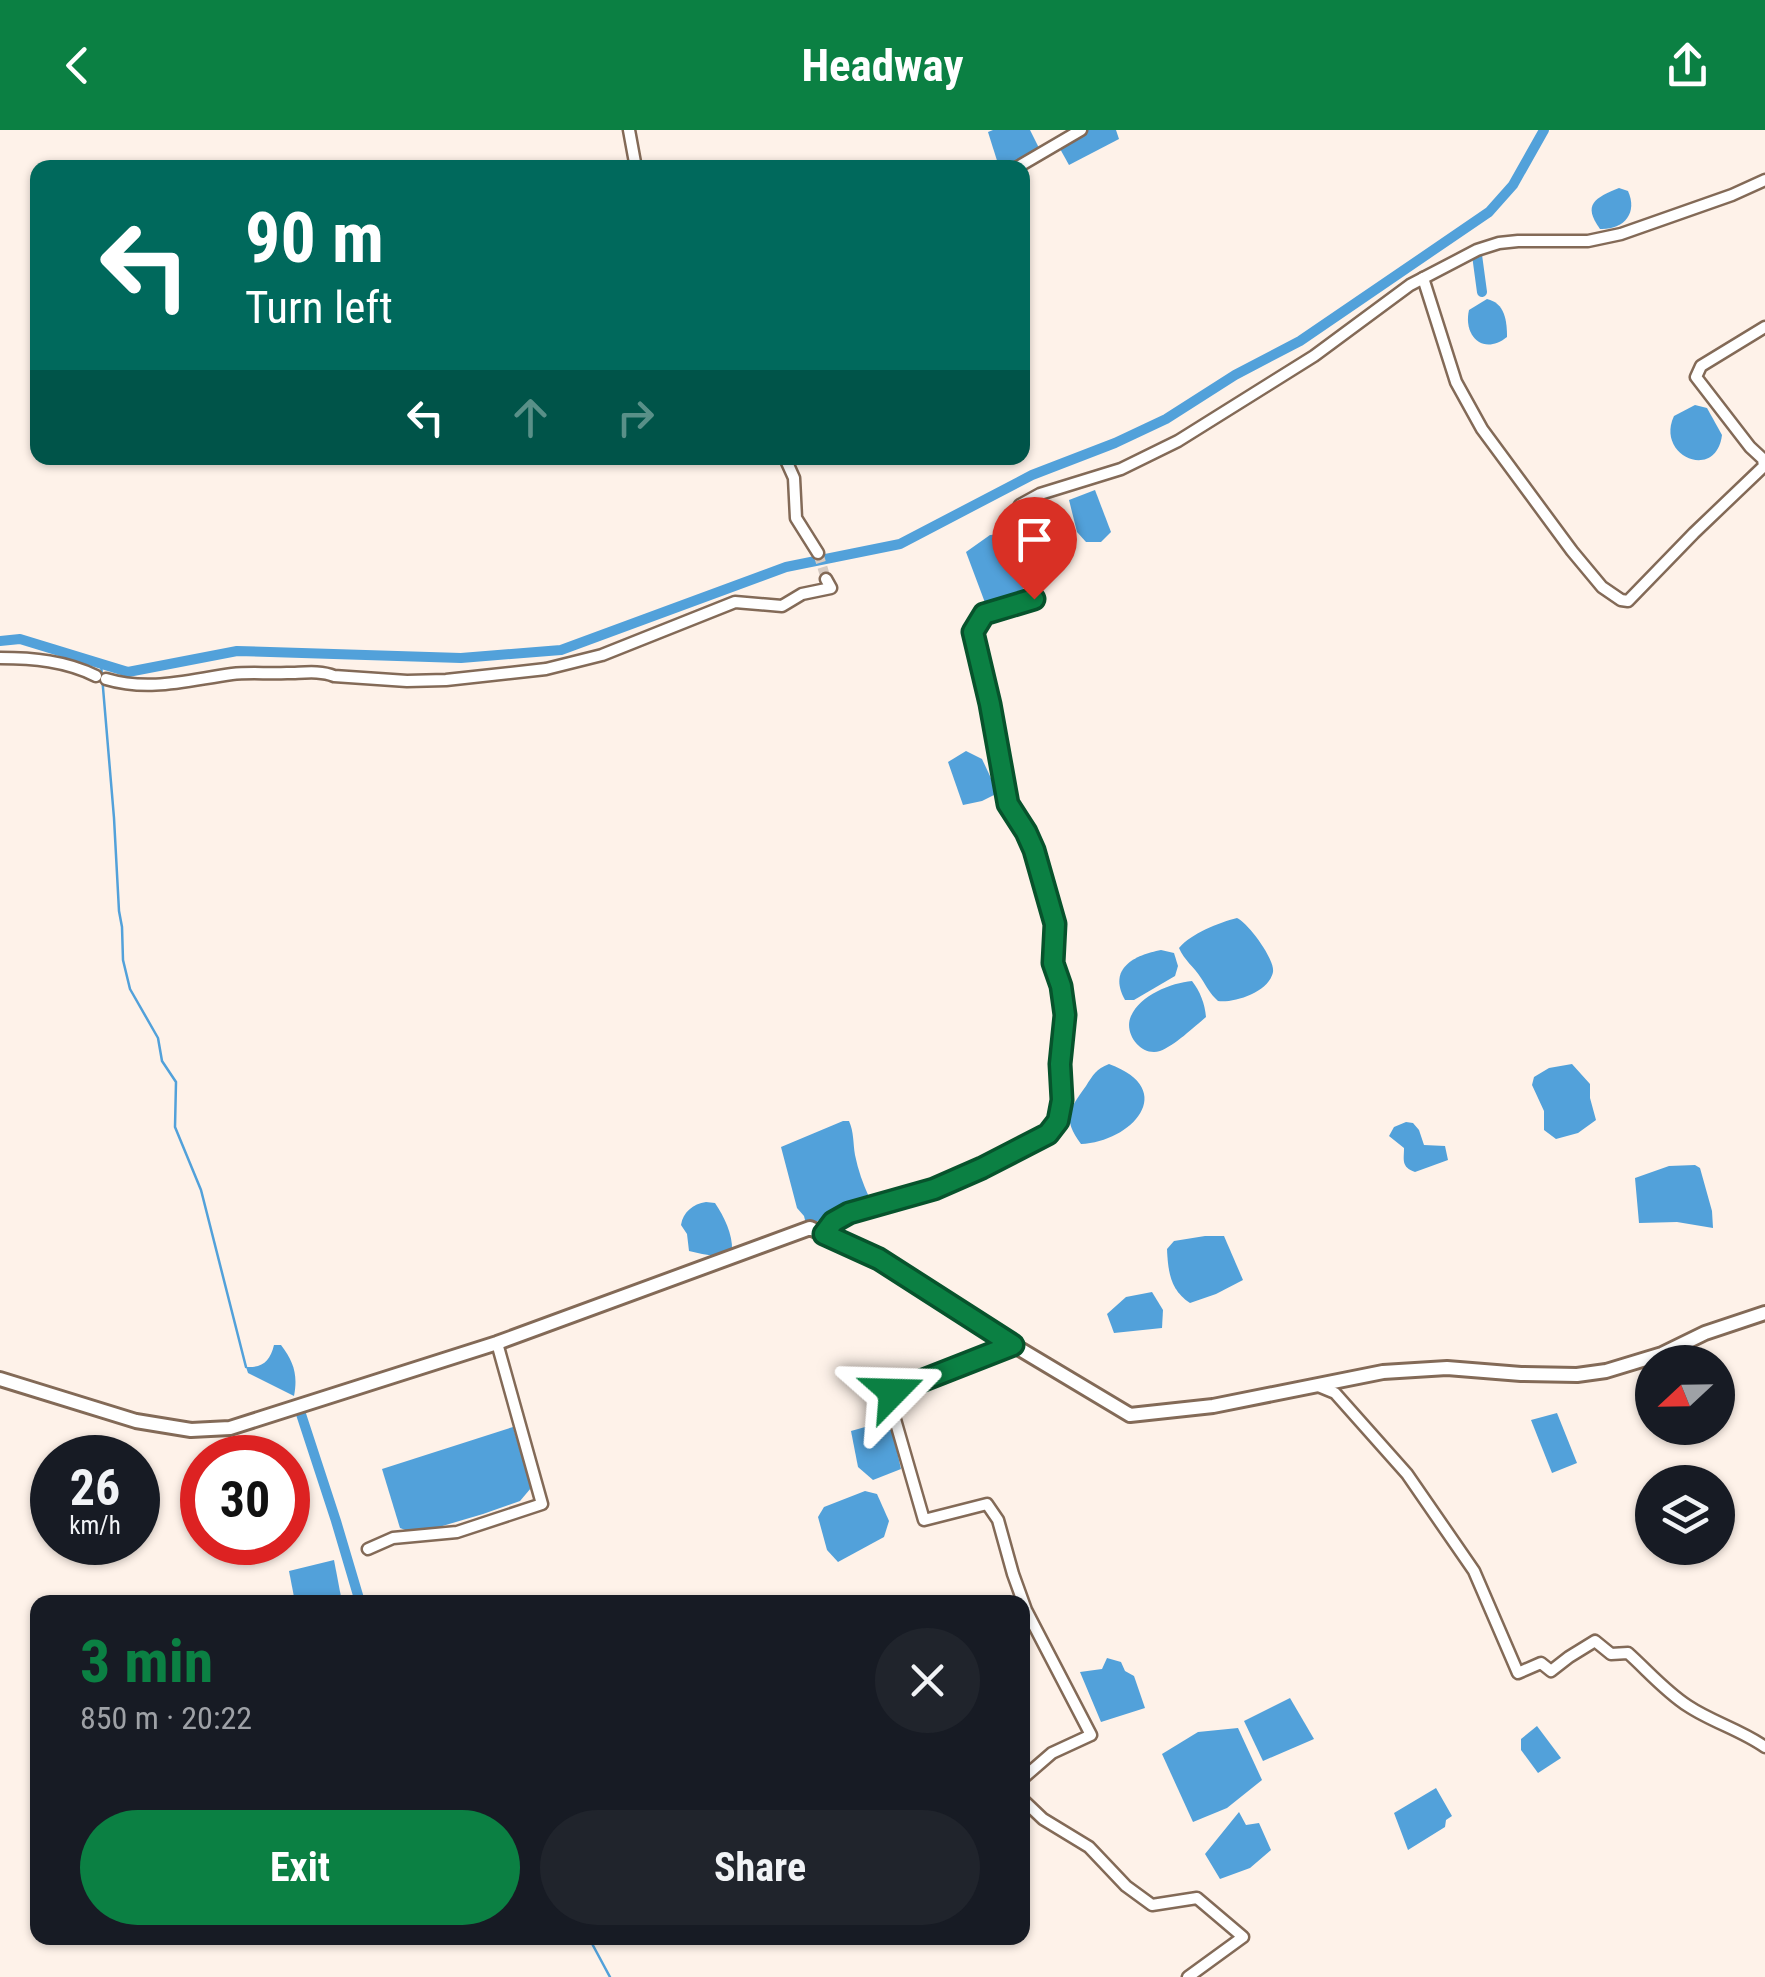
<!DOCTYPE html>
<html lang="en">
<head>
<meta charset="utf-8">
<style>
  :root { --surface:#171b24; --page:#20242c; --text:#f1f3f6; --muted:#9ea1a6; --accent:#0b8043 }
  body { margin:0; font-family:"Roboto Condensed",sans-serif; background:var(--page); color:var(--text); height:100vh; display:flex; flex-direction:column; font-size:38px; white-space:nowrap }
  * { box-sizing:border-box; margin:0 }
  p { font-size:32px; color:var(--muted) }
  .icon { flex:none; width:55px; height:55px; fill:none; stroke:currentColor; stroke-width:2; stroke-linecap:round; stroke-linejoin:round }
  .map { position:relative; flex:1; overflow:hidden }
  .details { position:absolute; left:30px; top:1465px; width:1000px; height:350px; display:flex; flex-direction:column; background:var(--surface); border-radius:20px; box-shadow:0 2px 8px #0004 }
  .details>* { flex:none }
  .top-card { position:absolute; left:30px; top:30px; width:1000px; height:305px; border-radius:20px; box-shadow:0 2px 8px #0004; background:#00695c; color:#fff; overflow:hidden }
  .needle { width:65px; rotate:248deg }
  .controls { position:absolute; left:1635px; top:1215px; display:grid; gap:20px }
  .controls a { display:grid; place-items:center; width:100px; height:100px; border-radius:50%; background:var(--surface); box-shadow:0 2px 8px #0004; font-size:50px }
  .speed { position:absolute; left:30px; top:1305px; display:flex; gap:20px; font-size:50px; font-weight:700; text-align:center }
  .speed>* { display:grid; place-content:center; width:130px; height:130px; border-radius:50%; background:var(--surface); box-shadow:0 2px 8px #0004; line-height:1 }
  .speed small { font-size:25px; font-weight:400 }
  .speed .limit { border:15px solid #d22; background:#fff; color:#111 }
  .pin { position:absolute; display:grid; place-items:center; width:85px; height:85px; color:#fff; margin:-102px -42px; border-radius:50% 50% 50% 0; rotate:-45deg; box-shadow:0 0 10px #0007 }
  .pin .icon { rotate:45deg }
  .me { position:absolute; width:110px; margin:-55px; rotate:68deg; stroke-linejoin:round; filter:drop-shadow(0 0 8px #0008) }
  .turn { display:flex; align-items:center; gap:35px; height:210px; padding:0 50px; font-size:45px }
  .turn .icon { width:130px; height:130px; stroke-width:2.5 }
  .turn b { display:block; font-size:70px; line-height:85px }
  .lanes { display:flex; align-items:center; height:95px; padding:0 50px; background:#0003; justify-content:center; gap:50px; direction:ltr }
  .lanes .off { opacity:.35 }
  .round { display:grid; place-items:center; flex:none; width:105px; height:105px; border-radius:52px; background:var(--page) }
  .head { display:flex; align-items:center; justify-content:space-between; height:170px; padding:0 50px }
  h1 { font-size:60px; font-weight:700; line-height:75px; color:var(--accent) }
  .action { display:flex; gap:20px; margin-top:auto; padding:20px 50px }
  .action a { flex:1; height:115px; border-radius:60px; background:var(--accent); color:#fff; font-size:40px; font-weight:700; line-height:115px; text-align:center }
  .action a+a { background:var(--page); color:var(--text) }
  header { display:flex; justify-content:space-between; align-items:center; height:130px; padding:0 50px; background:var(--accent); color:#fff; font-size:45px; font-weight:700 }
  .map>svg:first-child { display:block }
  .water { fill:#52a1da }
  .lines { fill:none; stroke-linecap:round; stroke-linejoin:round }
  .stream { stroke:#52a1da; stroke-width:2.5 }
  .canal { stroke:#52a1da; stroke-width:10 }
  .minor-tunnel { stroke:#d7cbc2; stroke-width:10; stroke-dasharray:10 5; stroke-linecap:butt }
  .minor-casing { stroke:#836a57; stroke-width:15 }
  .tertiary-casing { stroke:#836a57; stroke-width:18 }
  .minor { stroke:#fff; stroke-width:10 }
  .tertiary { stroke:#fff; stroke-width:12 }
  .route-casing { stroke:#07532c; stroke-width:25 }
  .route { stroke:#0b8043; stroke-width:18 }
</style>
</head>
<body>
<header><svg class="icon" aria-label="back" viewBox="0 0 24 24"><path d="M15 5l-7 7 7 7"/></svg>Headway<svg class="icon" aria-label="share" viewBox="0 0 24 24"><path d="M12 15V3M7 8l5-5 5 5M5 13v7h14v-7"/></svg></header>
<div class="map">
<svg width="1765" height="1847" viewBox="0 0 1765 1847">
  <rect width="100%" height="100%" fill="#fef2e9"/>
  <g class="water">
    <path d="M993 0H1030L1039 18 1008 37H999L988 2Z"/>
    <path d="M1087 0H1116L1119 9 1069 35 1059 17Z"/>
    <path d="M1619 58 1628 61C1638 83 1624 100 1600 99 1582 74 1595 68 1619 58Z"/>
    <path d="M1487 169C1505 173 1507 191 1507 207 1483 226 1463 206 1469 180Z"/>
    <path d="M1695 275 1707 278 1722 305C1716 352 1655 326 1674 286Z"/>
    <path d="M1095 360 1111 402 1101 412H1086L1077 402 1069 370Z"/>
    <path d="M1004 404 1016 433 1024 461 987 478 966 422 990 405Z"/>
    <path d="M966 621 982 629 998 663 982 671 963 675 948 632Z"/>
    <path d="M1237 788C1248 793 1275 829 1273 842 1269 862 1235 873 1218 871 1210 864 1207 857 1201 848 1194 837 1184 830 1179 818 1192 803 1218 793 1237 788Z"/>
    <path d="M1161 820 1174 823 1178 836 1175 846 1134 870H1125C1107 838 1135 825 1161 820Z"/>
    <path d="M1192 851C1200 861 1205 874 1206 887 1194 897 1174 916 1160 921 1141 927 1123 903 1131 886 1140 865 1171 853 1192 851Z"/>
    <path d="M1109 934C1180 960 1131 1012 1081 1014 1062 988 1069 980 1086 956 1093 945 1096 939 1109 934Z"/>
    <path d="M1572 934 1590 954V968L1596 990 1578 1003 1556 1009 1544 1000V981L1532 955 1534 947 1549 938Z"/>
    <path d="M843 991H849C854 1002 853 1013 855 1025 858 1040 863 1054 869 1067V1071L825 1089 806 1094 804 1086 797 1078 781 1017Z"/>
    <path d="M1406 992 1413 993 1419 1000 1424 1015 1445 1016 1448 1030 1415 1042C1401 1037 1404 1030 1404 1018L1389 1006 1394 997Z"/>
    <path d="M1695 1035 1700 1038 1712 1081 1713 1098 1677 1092 1639 1093 1635 1048 1669 1036Z"/>
    <path d="M706 1072 715 1073C724 1086 733 1105 732 1120 719 1130 704 1124 689 1121L687 1104 681 1095C683 1082 693 1074 706 1072Z"/>
    <path d="M1205 1106H1224L1243 1150 1216 1164 1190 1173C1170 1160 1168 1141 1167 1119L1174 1111Z"/>
    <path d="M1152 1162 1163 1180 1162 1198 1114 1203 1107 1184 1126 1167Z"/>
    <path d="M274 1215H281C294 1232 298 1245 294 1266L248 1243 246 1237C263 1238 270 1231 274 1215Z"/>
    <path d="M1557 1283 1577 1333 1552 1343 1531 1290Z"/>
    <path d="M890 1290 901 1339 873 1350 858 1337 851 1301Z"/>
    <path d="M513 1297 531 1358 520 1371 483 1384 439 1397 408 1401 400 1398 382 1339Z"/>
    <path d="M865 1361 877 1364 889 1391 884 1407 838 1432 827 1420 818 1387 824 1377Z"/>
    <path d="M334 1430 342 1472H295L289 1441Z"/>
    <path d="M1107 1528 1121 1532 1125 1541 1134 1546 1145 1578 1101 1592 1080 1542 1102 1539Z"/>
    <path d="M1290 1568 1314 1609 1263 1631 1244 1591Z"/>
    <path d="M1537 1596 1561 1628 1538 1643 1521 1620V1609Z"/>
    <path d="M1238 1598 1262 1650 1227 1678 1193 1692 1162 1624 1198 1602Z"/>
    <path d="M1436 1658 1452 1686 1446 1690 1445 1697 1408 1720 1394 1683Z"/>
    <path d="M1239 1682 1246 1695 1259 1693 1271 1720 1250 1738 1220 1749 1205 1724Z"/>
  </g>
  <g class="lines">
    <g class="stream">
      <path d="M101 534 114 688 119 781 122 797 123 830 130 859 158 908 162 931 176 952 175 997 201 1060 246 1237"/>
      <path d="M589 1808 610 1847"/>
    </g>
    <g class="canal">
      <path d="M1477 125 1482 162"/>
      <path d="M0 511 20 509 128 542 237 521 461 528 561 520 786 437 900 414 1032 345 1115 313 1166 289 1235 245 1300 211 1489 82 1513 55 1544 0"/>
      <path d="M300 1281 336 1391 360 1472"/>
    </g>
    <path class="minor-tunnel" d="M818 423 826 449"/>
    <defs>
      <g id="minor">
        <path d="M629 0 636 38"/>
        <path d="M1016 38 1081 0"/>
        <path d="M1423 148 1456 252 1482 299 1572 421 1602 457 1621 470 1628 471 1694 403 1764 336 1763 329 1750 317 1696 247 1701 236 1765 197"/>
        <path d="M785 328 794 348 796 388 818 423"/>
        <path d="M0 528C33 528 66 531 96 546"/>
        <path d="M106 549C150 562 188 550 232 544 250 542 268 544 287 543 302 543 320 540 334 546L407 551 446 550 546 539 602 525 735 472 782 476 802 464 831 458 826 449"/>
        <path d="M824 1104 833 1093 849 1083 934 1059 982 1038 1048 1004 1058 991 1062 970 1060 934 1065 885 1061 856 1053 833 1055 794 1034 720 1026 702 1008 674 990 574 973 501 984 484 1034 469 1022 416 1013 387 1020 375 1040 364 1121 339 1178 311 1314 226 1410 155 1477 120 1499 113 1518 111H1588L1621 104 1732 65 1765 50"/>
        <path d="M1013 1215 893 1262 894 1286 924 1390 987 1374 998 1390 1013 1444 1026 1480 1091 1605 1052 1623 1022 1649"/>
        <path d="M1318 1256 1335 1263 1407 1344 1474 1441 1518 1543 1541 1533 1551 1541 1569 1527 1595 1511 1611 1524 1628 1523C1647 1540 1666 1562 1688 1576 1712 1592 1741 1600 1765 1617"/>
        <path d="M368 1419 393 1408 457 1402 542 1374 497 1213"/>
        <path d="M1022 1669 1043 1689 1089 1717 1126 1756 1152 1775 1197 1768 1243 1807 1188 1847"/>
      </g>
      <path id="tertiary" d="M0 1249 136 1291 191 1300 230 1298 497 1213 810 1098 879 1129 1013 1215 1130 1285 1213 1276 1383 1242 1447 1238 1521 1244 1577 1245 1606 1241 1662 1224 1705 1203 1765 1183"/>
    </defs>
    <use href="#minor" class="minor-casing"/>
    <use href="#tertiary" class="tertiary-casing"/>
    <use href="#minor" class="minor"/>
    <use href="#tertiary" class="tertiary"/>
  </g>
  <g class="lines">
    <defs>
      <path id="route" d="M893 1262 1013 1215 879 1129 824 1104 833 1092 849 1083 934 1059 982 1038 1048 1004 1058 991 1062 970 1060 934 1065 885 1061 856 1053 833 1055 794 1034 720 1026 702 1008 674 990 574 973 502 984 484 1034 469"/>
    </defs>
    <use href="#route" class="route-casing"/>
    <use href="#route" class="route"/>
  </g>
</svg>
<div class="controls">
<a><svg class="needle" viewBox="-14 -14 28 28"><path d="M0-13l5 13h-10z" fill="#e53935"/><path d="M0 13l5-13h-10z" fill="#9ea1a6"/></svg></a>
<a><svg class="icon" aria-label="layers" viewBox="0 0 24 24"><path d="M12 4l9 5-9 5-9-5zM3 14l9 5 9-5"/></svg></a>
</div>
<div class="speed"><div>26<small>km/h</small></div><div class="limit">30</div></div>
<div class="pin" style="left:1034px;top:469px;background:#d93025"><svg class="icon" aria-label="arrive" viewBox="0 0 24 24"><path d="M6 21V4h12l-3 4 3 4H6"/></svg></div>
<svg class="me" style="left:893px;top:1262px" viewBox="-20 -20 40 40"><path d="M0-17L14 15 0 8-14 15z" fill="#0b8043" stroke="#fff" stroke-width="4"/></svg>
<div class="top-card">
<div class="turn"><svg class="icon" aria-label="left" viewBox="0 0 24 24"><path d="M17 20v-9H6M10 6l-5 5 5 5"/></svg><div><b>90 m</b>Turn left</div></div>
<div class="lanes"><svg class="icon" aria-label="left" viewBox="0 0 24 24"><path d="M17 20v-9H6M10 6l-5 5 5 5"/></svg><svg class="icon off" aria-label="ahead" viewBox="0 0 24 24"><path d="M12 20V5M6 11l6-6 6 6"/></svg><svg class="icon off" aria-label="right" viewBox="0 0 24 24"><path d="M7 20v-9h11M14 6l5 5-5 5"/></svg></div>
</div>
<section class="details">
<div class="head"><div><h1>3 min</h1><p>850 m · 20:22</p></div><a class="round"><svg class="icon" aria-label="close" viewBox="0 0 24 24"><path d="M6 6l12 12M18 6L6 18"/></svg></a></div>
<div class="action"><a>Exit</a><a>Share</a></div>
</section>
</div>
</body>
</html>
